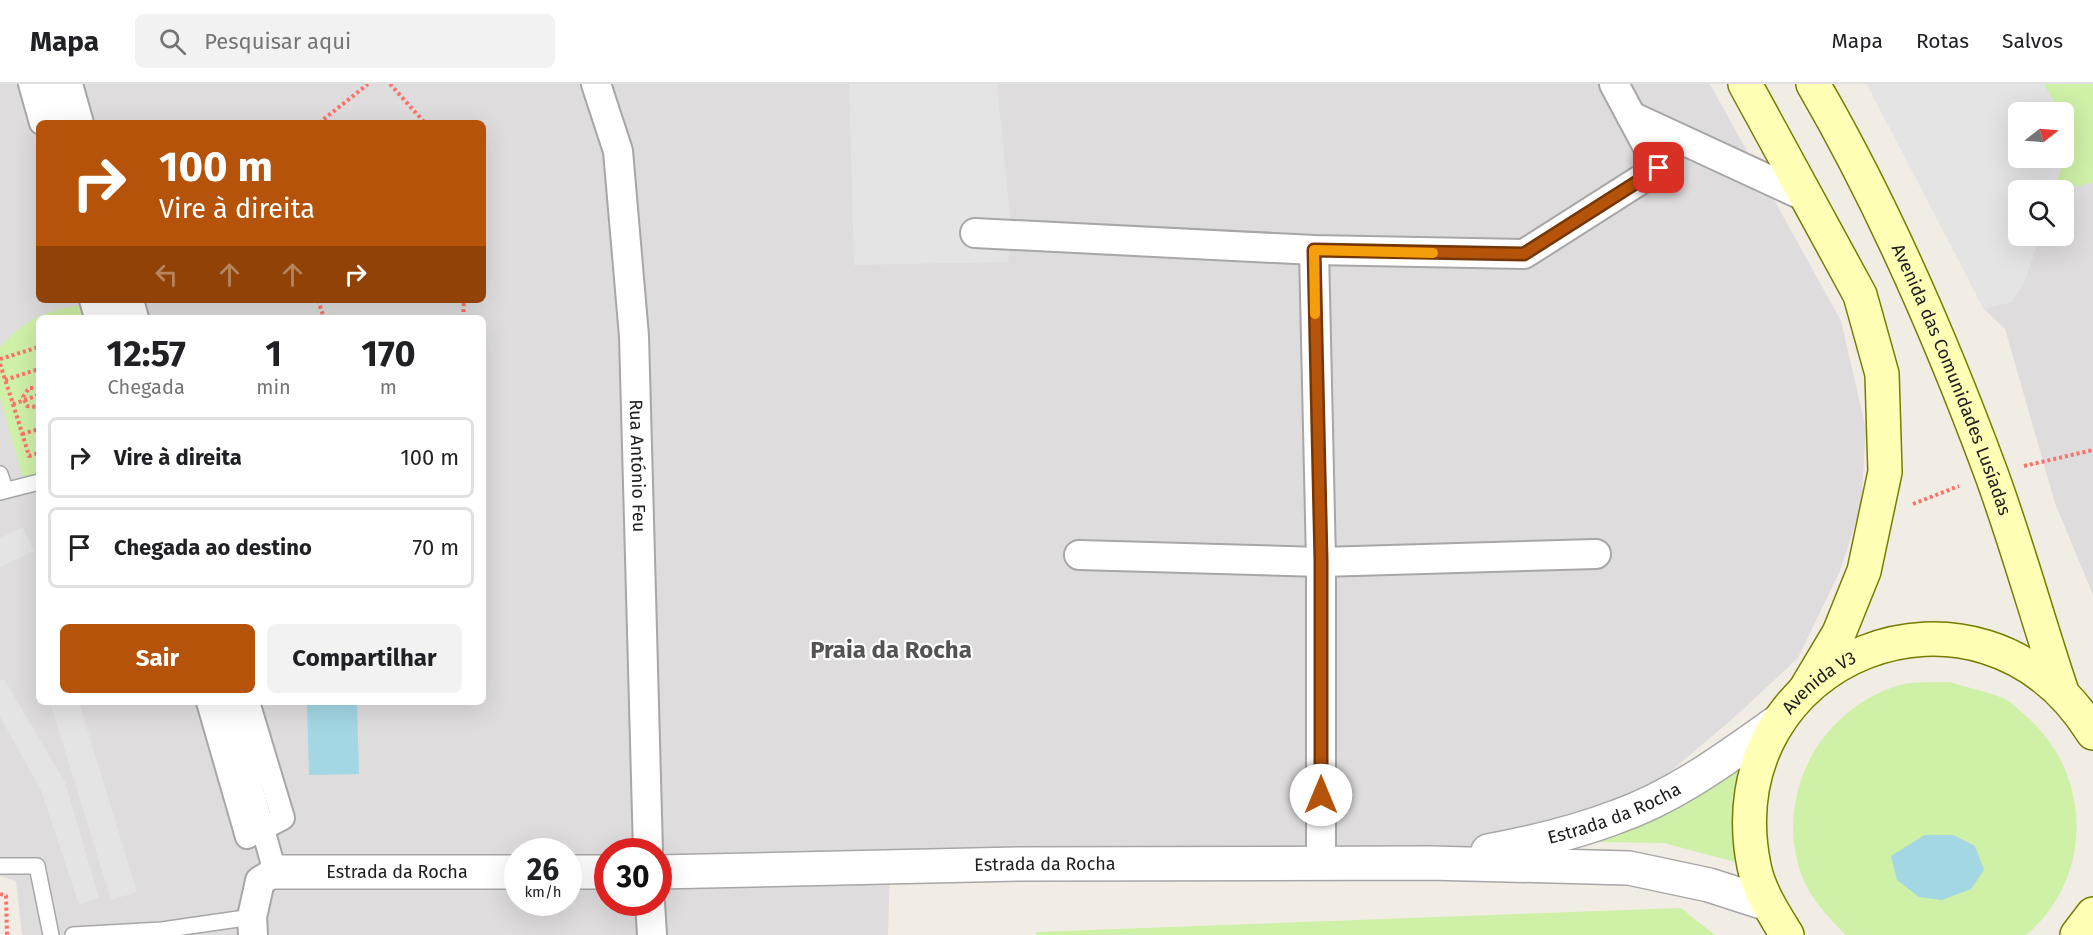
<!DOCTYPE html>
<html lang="pt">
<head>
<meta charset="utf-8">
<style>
  :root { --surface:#fff; --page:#f2f2f2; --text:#202124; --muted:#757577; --line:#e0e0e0; --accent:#b45309 }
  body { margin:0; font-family:"Fira Sans",sans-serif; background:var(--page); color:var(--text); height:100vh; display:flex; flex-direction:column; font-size:22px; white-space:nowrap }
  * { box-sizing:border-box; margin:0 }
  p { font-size:20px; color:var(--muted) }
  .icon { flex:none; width:33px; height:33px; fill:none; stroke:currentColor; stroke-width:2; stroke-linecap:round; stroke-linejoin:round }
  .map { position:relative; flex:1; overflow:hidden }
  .panel { position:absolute; left:36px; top:231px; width:450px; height:390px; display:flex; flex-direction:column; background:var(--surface); border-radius:9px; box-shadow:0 6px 24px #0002 }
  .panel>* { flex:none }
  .banner { position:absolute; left:36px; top:36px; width:450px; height:183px; border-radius:9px; box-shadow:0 6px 24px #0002; background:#b45309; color:#fff; overflow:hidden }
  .needle { width:39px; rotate:73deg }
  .buttons { position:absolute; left:2008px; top:18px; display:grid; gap:12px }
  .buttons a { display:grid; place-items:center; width:66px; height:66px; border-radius:9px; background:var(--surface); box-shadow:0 6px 24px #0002; font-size:30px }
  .speed { position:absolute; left:504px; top:754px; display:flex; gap:12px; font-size:30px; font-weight:700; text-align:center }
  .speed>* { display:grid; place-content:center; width:78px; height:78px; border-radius:50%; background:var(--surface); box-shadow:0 6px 24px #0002; line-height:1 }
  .speed small { font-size:15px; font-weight:400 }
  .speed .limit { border:9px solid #d22; background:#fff; color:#111 }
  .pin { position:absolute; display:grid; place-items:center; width:51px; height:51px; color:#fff; margin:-26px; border-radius:12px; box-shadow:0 3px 9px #0006 }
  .me { position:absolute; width:66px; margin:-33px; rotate:0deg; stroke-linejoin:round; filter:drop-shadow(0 0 4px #0008) }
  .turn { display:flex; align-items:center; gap:21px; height:126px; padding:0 24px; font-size:27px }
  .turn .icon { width:78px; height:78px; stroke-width:2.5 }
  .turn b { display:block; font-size:42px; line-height:51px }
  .lanes { display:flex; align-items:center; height:57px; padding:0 24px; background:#0003; justify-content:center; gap:30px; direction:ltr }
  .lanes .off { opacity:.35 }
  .eta { display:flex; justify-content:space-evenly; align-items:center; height:102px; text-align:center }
  .eta b { font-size:36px; font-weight:700; line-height:42px }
  .cta { display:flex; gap:12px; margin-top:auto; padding:12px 24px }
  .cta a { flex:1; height:69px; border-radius:9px; background:var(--accent); color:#fff; font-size:24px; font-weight:700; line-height:69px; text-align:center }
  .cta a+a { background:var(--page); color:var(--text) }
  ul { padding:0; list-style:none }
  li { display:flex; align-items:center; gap:18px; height:81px; margin:0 12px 9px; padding:0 12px; border:3px solid var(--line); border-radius:9px }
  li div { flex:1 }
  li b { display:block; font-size:22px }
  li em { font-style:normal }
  header { display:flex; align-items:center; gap:36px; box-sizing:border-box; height:84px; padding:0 30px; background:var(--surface); border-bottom:2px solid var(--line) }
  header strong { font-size:28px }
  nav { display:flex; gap:33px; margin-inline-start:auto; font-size:21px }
  .search { width:420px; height:54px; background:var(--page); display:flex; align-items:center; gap:15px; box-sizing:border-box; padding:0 21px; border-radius:9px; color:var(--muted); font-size:22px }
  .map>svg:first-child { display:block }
  .residential { fill:#dedcdd; fill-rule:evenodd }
  .grass { fill:#cef0a7 }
  .parking { fill:#e4e4e4 }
  .water { fill:#a2d7e3 }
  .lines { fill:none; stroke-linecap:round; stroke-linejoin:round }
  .service-casing { stroke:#a7a7a7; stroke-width:18 }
  .pedestrian-casing { stroke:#a7a7a7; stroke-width:26 }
  .minor-casing { stroke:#a7a7a7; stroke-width:32 }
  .tertiary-casing { stroke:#a7a7a7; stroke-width:36 }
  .secondary-casing { stroke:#767d00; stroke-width:36 }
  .path { stroke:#ff7168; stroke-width:4; stroke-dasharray:3 3; stroke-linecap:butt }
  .service { stroke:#fff; stroke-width:15 }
  .pedestrian { stroke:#fff; stroke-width:22 }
  .minor { stroke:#fff; stroke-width:28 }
  .tertiary { stroke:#fff; stroke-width:33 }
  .secondary { stroke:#ffffb5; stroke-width:33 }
  .route-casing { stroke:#753606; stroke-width:15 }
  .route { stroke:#b45309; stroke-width:10 }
  .slow { stroke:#f59e0b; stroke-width:10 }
  .labels { text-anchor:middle; stroke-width:4.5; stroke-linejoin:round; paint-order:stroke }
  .street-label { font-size:18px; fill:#202020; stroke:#fff }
  .district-label { font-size:24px; font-weight:bold; fill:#535353; stroke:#fff }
</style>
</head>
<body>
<header>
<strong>Mapa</strong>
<div class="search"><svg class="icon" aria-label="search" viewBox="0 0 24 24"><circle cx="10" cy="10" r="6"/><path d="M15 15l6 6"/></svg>Pesquisar aqui</div>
<nav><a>Mapa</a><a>Rotas</a><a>Salvos</a></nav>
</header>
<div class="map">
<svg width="2093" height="851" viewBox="0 0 2093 851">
  <rect width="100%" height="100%" fill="#f1ede5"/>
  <g class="residential">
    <path d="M0 0H1710L1841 237 1866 345 1861 422 1840 487 1798 574 1737 631 1617 733 1430 779 890 783 888 851H22L16 797 0 792ZM39 39H483V216H39ZM39 234H483V618H39ZM518 768H568V819H518ZM608 768H658V819H608Z"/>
    <path d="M1867 0H2093V511L2055 419 2005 245 1984 225ZM2019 28H2064V74H2019ZM2019 106H2064V152H2019Z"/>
  </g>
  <g class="grass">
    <path d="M2044 0H2093V99L2054 106 2072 51 2064 36V28H2060Z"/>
    <path d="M92 220 96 234H39V398L25 401 0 313V263C29 231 50 225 92 220Z"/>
    <path d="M1950 598C1968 604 1991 608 2007 616 2015 621 2022 629 2028 634 2093 691 2093 796 2026 851H1846C1826 831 1805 809 1798 780 1778 703 1823 624 1900 601 1915 597 1935 599 1950 598Z"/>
    <path d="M1737 686 1735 734 1742 776 1735 778 1664 759 1598 758 1593 755Z"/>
    <path d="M1681 824 1715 851H1036V848Z"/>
  </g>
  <g class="parking">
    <path d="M849 0H997L1012 151 1008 178 854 181Z"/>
    <path d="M1867 0H2044L2060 28H2019V74H2064V36L2072 51 2054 106H2019V152H2040L2024 199 2012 218 1984 225Z"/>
    <path d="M23 443 34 467 0 483V454Z"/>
    <path d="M4 595 65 698 99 814 79 821 41 706 0 633V597Z"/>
    <path d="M50 618H79L137 808 111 816Z"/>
  </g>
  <g class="water">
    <path d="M307 618H357L359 690 309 691Z"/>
    <path d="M1925 751H1953L1975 762 1984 786 1971 805 1942 816 1919 813 1897 796 1891 772Z"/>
  </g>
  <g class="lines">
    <defs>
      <g id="service">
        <path d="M0 390 5 405"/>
        <path d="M0 408 39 398"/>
        <path d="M0 782H37L51 851"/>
        <path d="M73 851 162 846 252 833"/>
      </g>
      <g id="pedestrian">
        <path d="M30 0 41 39"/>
        <path d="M52 0 63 39"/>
        <path d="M71 0 82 39"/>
        <path d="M91 216 96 234"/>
        <path d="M113 216 118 234"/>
        <path d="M132 216 137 234"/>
        <path d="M208 618 247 753 283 734 248 618"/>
        <path d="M227 618 275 788"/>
      </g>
      <g id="minor">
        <path id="s1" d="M596 0 618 67 634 252 648 768"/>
        <path d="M1631 32 1806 113"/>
        <path d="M975 149 1314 166 1524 170 1659 84 1614 0"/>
        <path d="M1314 166 1321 478V780"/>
        <path d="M1079 471 1321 478 1596 470"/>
        <path d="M650 819 652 851"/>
        <path d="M253 851 252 833 260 797 275 788"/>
      </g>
      <g id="tertiary">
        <path id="s2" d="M1488 767C1531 759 1574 749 1616 733 1676 712 1729 672 1780 636"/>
        <path id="s3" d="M275 788H518"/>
        <path d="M568 788H608"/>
        <path id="s4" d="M658 788 1020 780 1430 779 1629 784 1709 801 1768 820"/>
      </g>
      <g id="secondary">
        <path d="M1745 0 1860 211 1882 290 1885 388 1864 487 1839 549 1805 606"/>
        <path id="s5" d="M1813 0C1885 124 1941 254 1991 389 2017 460 2037 533 2061 605"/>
        <path id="s6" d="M1787 851C1774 830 1759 807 1754 782 1712 572 1979 466 2093 649"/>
        <path d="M2077 851 2093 830"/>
      </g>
    </defs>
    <use href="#service" class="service-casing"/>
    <use href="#pedestrian" class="pedestrian-casing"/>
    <use href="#minor" class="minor-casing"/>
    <use href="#tertiary" class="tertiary-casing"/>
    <use href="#secondary" class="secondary-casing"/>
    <g class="path">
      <path d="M390 0 425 39"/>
      <path d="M319 39 368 0"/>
      <path d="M318 216 324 234"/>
      <path d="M463 234 464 216"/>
      <path d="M0 275 39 263"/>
      <path d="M0 280 13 320 39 311"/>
      <path d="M5 296 39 285"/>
      <path d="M39 304H29L23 313 27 322 39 323"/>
      <path d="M13 320 29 372 39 369"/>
      <path d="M22 350 39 345"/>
      <path d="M2024 382 2093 366"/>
      <path d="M1913 420 1959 402"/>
      <path d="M0 810 6 812 7 851"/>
    </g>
    <use href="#service" class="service"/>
    <use href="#pedestrian" class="pedestrian"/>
    <use href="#minor" class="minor"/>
    <use href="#tertiary" class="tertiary"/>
    <use href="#secondary" class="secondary"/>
  </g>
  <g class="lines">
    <defs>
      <path id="route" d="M1321 711V477L1314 166 1524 170 1659 84"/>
    </defs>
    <use href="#route" class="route-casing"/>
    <use href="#route" class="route"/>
    <path class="slow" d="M1315 230 1314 166 1433 169"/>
  </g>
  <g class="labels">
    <g class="street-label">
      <text dy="6" stroke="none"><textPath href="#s5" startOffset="327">Avenida das Comunidades Lusíadas</textPath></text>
      <text dy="6" stroke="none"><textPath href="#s1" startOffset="386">Rua António Feu</textPath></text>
      <text dy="6" stroke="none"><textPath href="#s6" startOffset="284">Avenida V3</textPath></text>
      <text dy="6" stroke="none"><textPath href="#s2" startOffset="132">Estrada da Rocha</textPath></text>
      <text dy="6" stroke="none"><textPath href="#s4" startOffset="387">Estrada da Rocha</textPath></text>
      <text dy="6" stroke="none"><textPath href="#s3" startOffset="122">Estrada da Rocha</textPath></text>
    </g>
    <g class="district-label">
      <text x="891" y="574">Praia da Rocha</text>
    </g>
  </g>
</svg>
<div class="buttons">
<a><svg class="needle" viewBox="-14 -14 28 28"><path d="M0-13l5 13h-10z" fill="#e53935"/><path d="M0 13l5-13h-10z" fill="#757577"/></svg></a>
<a><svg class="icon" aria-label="search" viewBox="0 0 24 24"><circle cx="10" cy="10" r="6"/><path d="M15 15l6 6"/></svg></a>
</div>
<div class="speed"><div>26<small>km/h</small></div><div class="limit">30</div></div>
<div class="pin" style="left:1659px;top:84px;background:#d93025"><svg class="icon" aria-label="arrive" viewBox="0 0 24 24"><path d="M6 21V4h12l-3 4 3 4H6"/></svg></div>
<svg class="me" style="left:1321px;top:711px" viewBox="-20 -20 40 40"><circle r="19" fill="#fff"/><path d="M0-13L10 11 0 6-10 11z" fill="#b45309"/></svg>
<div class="banner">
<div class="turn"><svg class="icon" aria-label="right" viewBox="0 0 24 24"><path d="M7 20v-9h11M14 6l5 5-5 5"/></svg><div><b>100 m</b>Vire à direita</div></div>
<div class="lanes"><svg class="icon off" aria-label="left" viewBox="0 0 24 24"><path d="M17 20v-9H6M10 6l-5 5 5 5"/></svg><svg class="icon off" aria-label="ahead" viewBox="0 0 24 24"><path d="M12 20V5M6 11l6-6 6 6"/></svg><svg class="icon off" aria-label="ahead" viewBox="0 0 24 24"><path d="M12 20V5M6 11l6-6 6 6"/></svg><svg class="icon" aria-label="right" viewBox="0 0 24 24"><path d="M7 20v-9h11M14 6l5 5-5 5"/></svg></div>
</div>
<section class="panel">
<div class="eta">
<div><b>12:57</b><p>Chegada</p></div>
<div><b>1</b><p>min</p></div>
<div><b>170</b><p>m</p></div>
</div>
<ul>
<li><svg class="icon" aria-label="right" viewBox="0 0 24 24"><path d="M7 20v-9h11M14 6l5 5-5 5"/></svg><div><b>Vire à direita</b></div><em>100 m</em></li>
<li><svg class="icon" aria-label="arrive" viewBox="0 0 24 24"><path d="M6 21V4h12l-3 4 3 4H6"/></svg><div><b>Chegada ao destino</b></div><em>70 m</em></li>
</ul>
<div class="cta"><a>Sair</a><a>Compartilhar</a></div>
</section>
</div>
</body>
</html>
